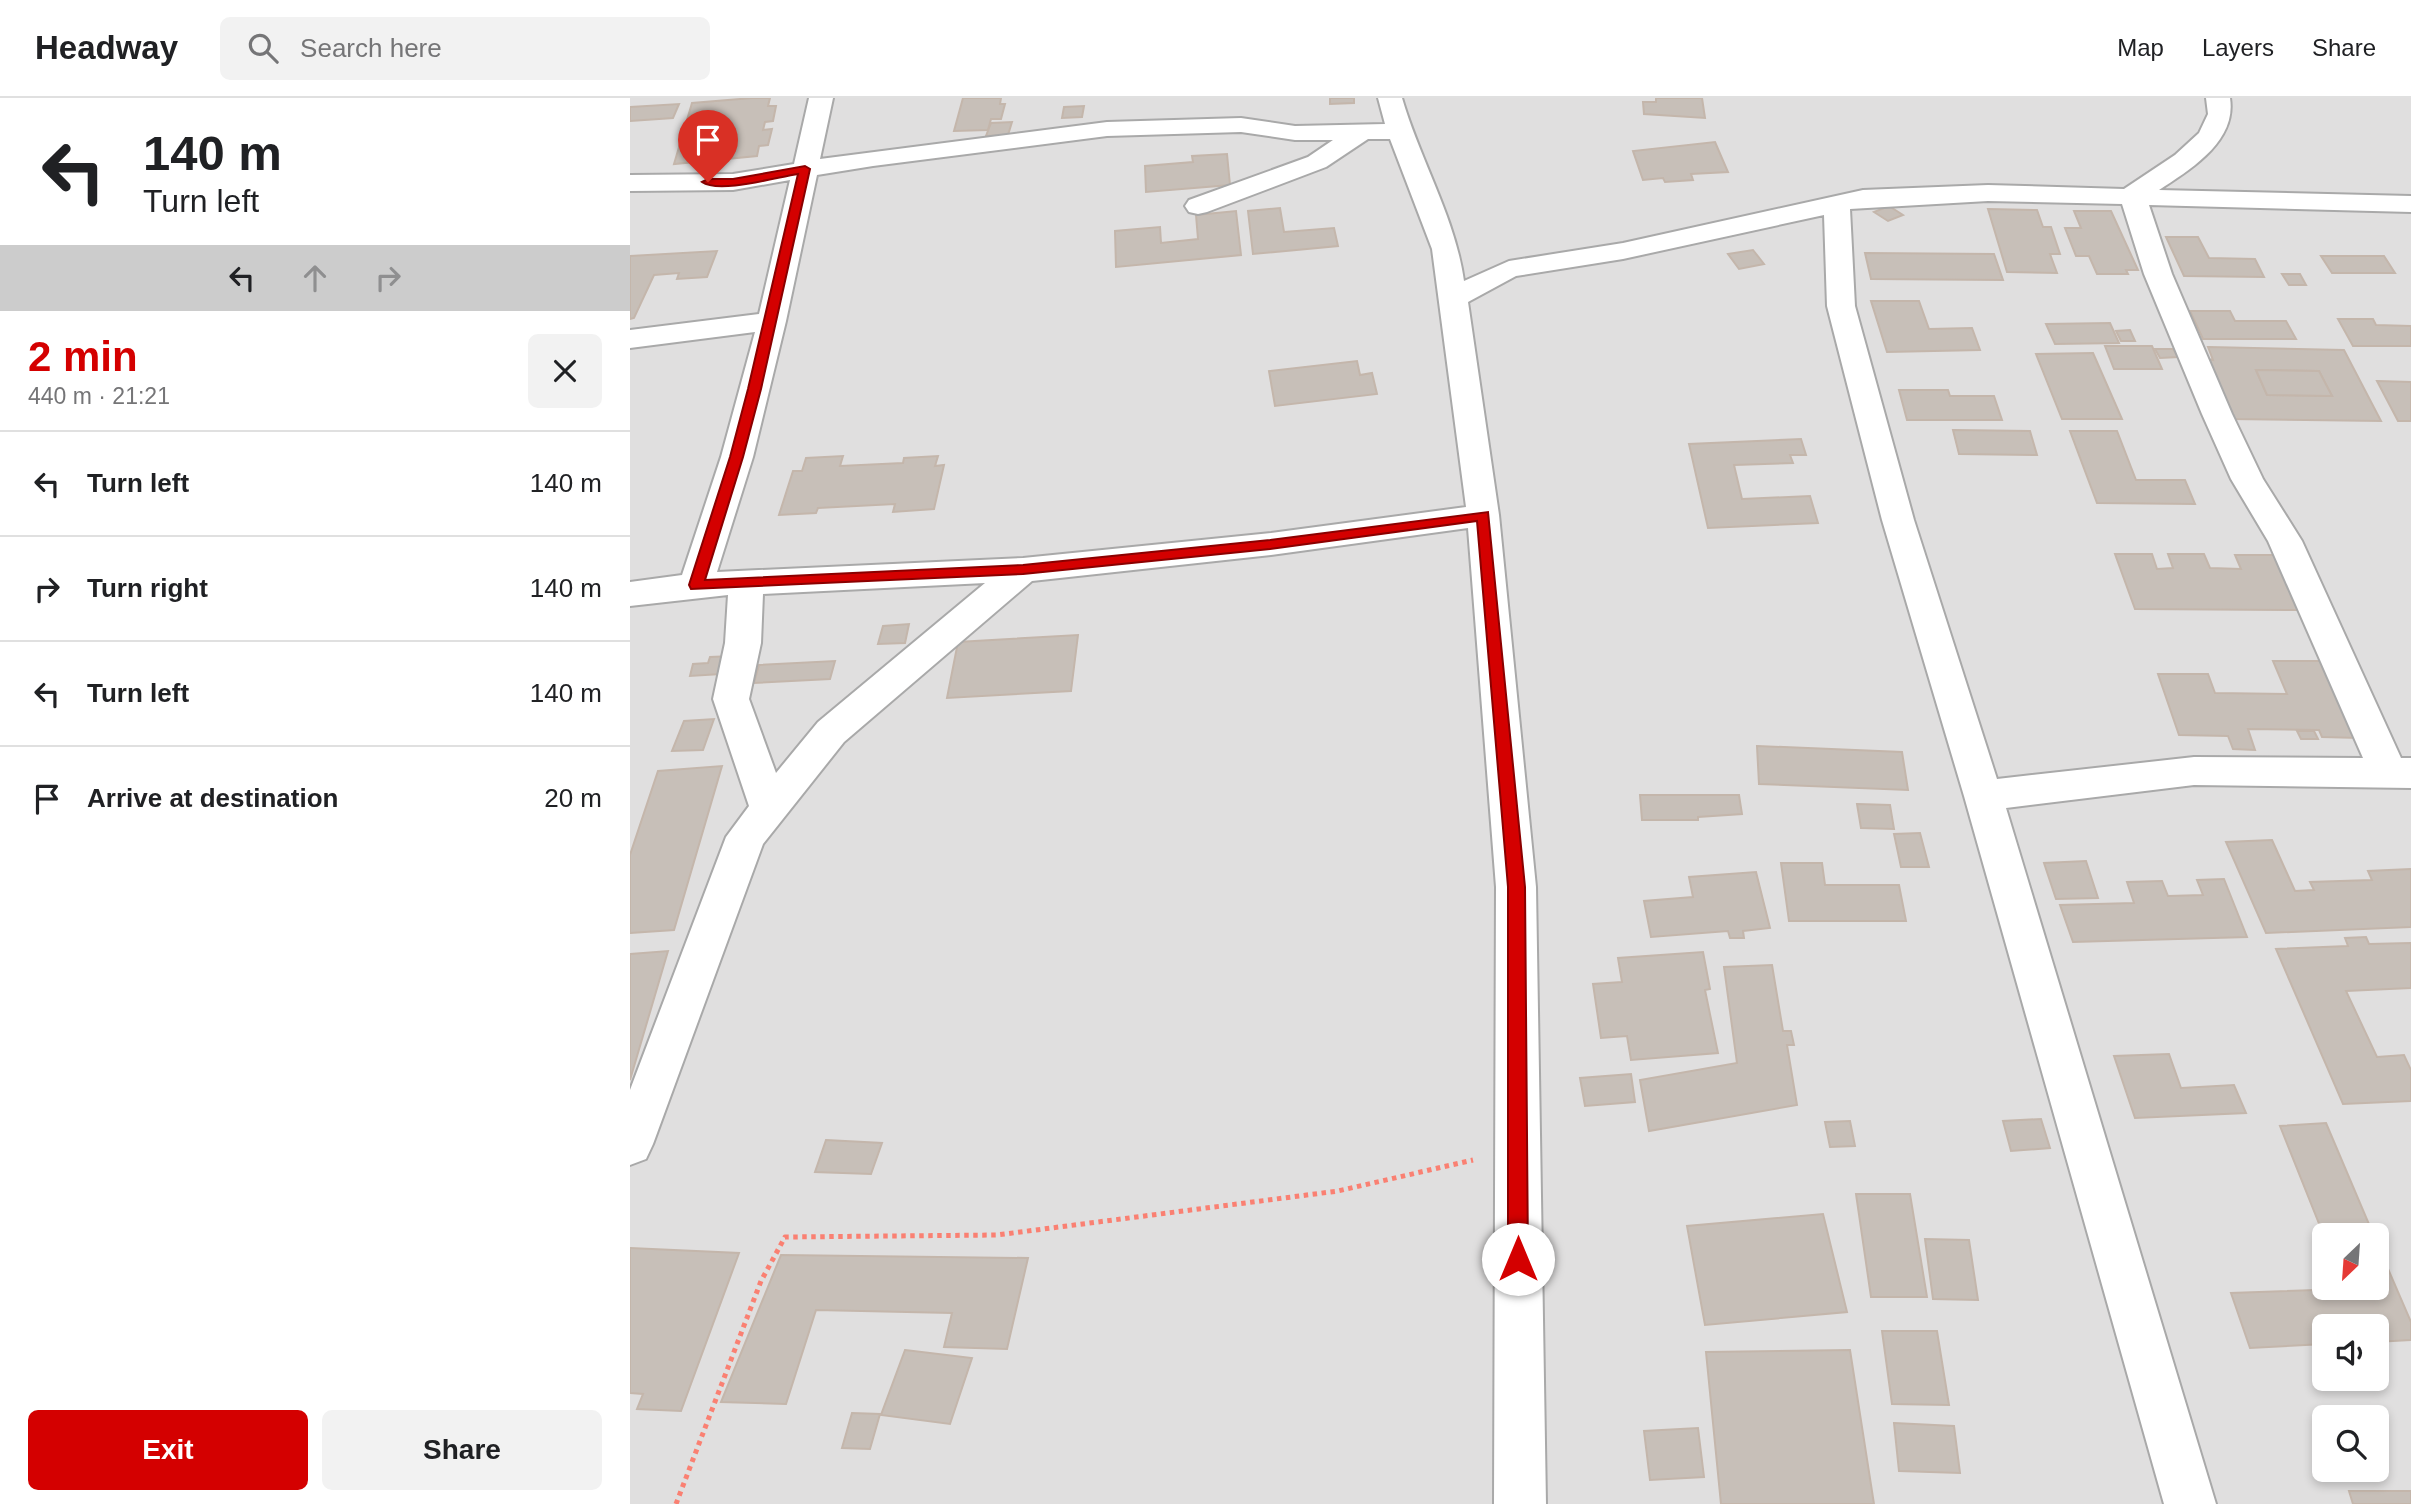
<!DOCTYPE html>
<html lang="en">
<head>
<meta charset="utf-8">
<style>
  :root { --surface:#fff; --page:#f2f2f2; --text:#202124; --muted:#757577; --line:#e0e0e0; --accent:#d40000 }
  body { margin:0; font-family:Helvetica,sans-serif; background:var(--page); color:var(--text); height:100vh; display:flex; flex-direction:column; font-size:26px; white-space:nowrap }
  * { box-sizing:border-box; margin:0 }
  p { font-size:23px; color:var(--muted) }
  .icon { flex:none; width:38px; height:38px; fill:none; stroke:currentColor; stroke-width:2; stroke-linecap:round; stroke-linejoin:round }
  .map { position:relative; flex:1; overflow:hidden }
  .side { display:flex; flex-direction:column; background:var(--surface); width:630px }
  .side>* { flex:none }
  .banner { background:#fff; color:var(--text); overflow:hidden }
  .needle { width:46px; rotate:205deg }
  .buttons { position:absolute; left:1682px; top:1125px; display:grid; gap:14px }
  .buttons a { display:grid; place-items:center; width:77px; height:77px; border-radius:10px; background:var(--surface); box-shadow:0 4px 10px #0003; font-size:35px }
  .pin { position:absolute; display:grid; place-items:center; width:60px; height:60px; color:#fff; margin:-72px -30px; border-radius:50% 50% 50% 0; rotate:-45deg; box-shadow:0 0 7px #0007 }
  .pin .icon { rotate:45deg }
  .me { position:absolute; width:77px; margin:-38px; rotate:0deg; stroke-linejoin:round; filter:drop-shadow(0 0 5px #0008) }
  .turn { display:flex; align-items:center; gap:24px; height:147px; padding:0 28px; font-size:32px }
  .turn .icon { width:91px; height:91px; stroke-width:2.5 }
  .turn b { display:block; font-size:49px; line-height:60px }
  .lanes { display:flex; align-items:center; height:66px; padding:0 28px; background:#0003; justify-content:center; gap:35px; direction:ltr }
  .lanes .off { opacity:.35 }
  .round { display:grid; place-items:center; flex:none; width:74px; height:74px; border-radius:10px; background:var(--page) }
  .overview { display:flex; align-items:center; justify-content:space-between; height:119px; padding:0 28px }
  h1 { font-size:42px; font-weight:800; line-height:52px; color:var(--accent) }
  .button { display:flex; gap:14px; margin-top:auto; padding:14px 28px }
  .button a { flex:1; height:80px; border-radius:10px; background:var(--accent); color:#fff; font-size:28px; font-weight:800; line-height:80px; text-align:center }
  .button a+a { background:var(--page); color:var(--text) }
  ul { padding:0; list-style:none }
  li { display:flex; align-items:center; gap:21px; height:105px; padding:0 28px; border-top:2px solid var(--line) }
  li div { flex:1 }
  li b { display:block; font-size:26px }
  li em { font-style:normal }
  header { display:flex; align-items:center; gap:42px; box-sizing:border-box; height:98px; padding:0 35px; background:var(--surface); border-bottom:2px solid var(--line) }
  header strong { font-size:33px }
  nav { display:flex; gap:38px; margin-inline-start:auto; font-size:24px }
  .search { width:490px; height:63px; background:var(--page); display:flex; align-items:center; gap:18px; box-sizing:border-box; padding:0 24px; border-radius:10px; color:var(--muted); font-size:26px }
  main { display:flex; flex:1; min-height:0 }
  .map>svg:first-child { display:block }
  .residential { fill:#e0dfdf; fill-rule:evenodd }
  .building { fill:#c7bfb8; stroke:#c4b6ab; stroke-width:2; fill-rule:evenodd }
  .lines { fill:none; stroke-linecap:round; stroke-linejoin:round }
  .minor-casing { stroke:#a9a9a9; stroke-width:4 }
  .path { stroke:#fa8072; stroke-width:5; stroke-dasharray:4.5 4.5; stroke-linecap:butt }
  .minor { fill:#fff; fill-rule:evenodd }
  .route { fill:#d40000; stroke:#8a0000; stroke-width:2 }
</style>
</head>
<body>
<header>
<strong>Headway</strong>
<div class="search"><svg class="icon" aria-label="search" viewBox="0 0 24 24"><circle cx="10" cy="10" r="6"/><path d="M15 15l6 6"/></svg>Search here</div>
<nav><a>Map</a><a>Layers</a><a>Share</a></nav>
</header>
<main>
<section class="side">
<div class="banner">
<div class="turn"><svg class="icon" aria-label="left" viewBox="0 0 24 24"><path d="M17 20v-9H6M10 6l-5 5 5 5"/></svg><div><b>140 m</b>Turn left</div></div>
<div class="lanes"><svg class="icon" aria-label="left" viewBox="0 0 24 24"><path d="M17 20v-9H6M10 6l-5 5 5 5"/></svg><svg class="icon off" aria-label="ahead" viewBox="0 0 24 24"><path d="M12 20V5M6 11l6-6 6 6"/></svg><svg class="icon off" aria-label="right" viewBox="0 0 24 24"><path d="M7 20v-9h11M14 6l5 5-5 5"/></svg></div>
</div>
<div class="overview"><div><h1>2 min</h1><p>440 m · 21:21</p></div><a class="round"><svg class="icon" aria-label="close" viewBox="0 0 24 24"><path d="M6 6l12 12M18 6L6 18"/></svg></a></div>
<ul>
<li><svg class="icon" aria-label="left" viewBox="0 0 24 24"><path d="M17 20v-9H6M10 6l-5 5 5 5"/></svg><div><b>Turn left</b></div><em>140 m</em></li>
<li><svg class="icon" aria-label="right" viewBox="0 0 24 24"><path d="M7 20v-9h11M14 6l5 5-5 5"/></svg><div><b>Turn right</b></div><em>140 m</em></li>
<li><svg class="icon" aria-label="left" viewBox="0 0 24 24"><path d="M17 20v-9H6M10 6l-5 5 5 5"/></svg><div><b>Turn left</b></div><em>140 m</em></li>
<li><svg class="icon" aria-label="arrive" viewBox="0 0 24 24"><path d="M6 21V4h12l-3 4 3 4H6"/></svg><div><b>Arrive at destination</b></div><em>20 m</em></li>
</ul>
<div class="button"><a>Exit</a><a>Share</a></div>
</section>
<div class="map">
<svg width="1781" height="1406" viewBox="0 0 1781 1406">
  <rect width="100%" height="100%" fill="#f2efe9"/>
  <path class="residential" d="M0 0H1781V1406H0ZM1694 1138H1746V1190H1694ZM1694 1228H1746V1281H1694ZM1694 1320H1746V1372H1694Z"/>
  <g class="building">
    <path d="M122 0H140L138 8H146L143 23 135 24 133 32 142 31 138 47 129 48 127 58 44 66 62 5Z"/>
    <path d="M333 0H371L370 6H375L371 21H361L358 32 324 33Z"/>
    <path d="M700 0H724V5L700 6Z"/>
    <path d="M1026 0H1072L1075 20 1014 16 1013 4H1026Z"/>
    <path d="M49 6 43 20 0 23V9Z"/>
    <path d="M454 8 452 19 432 20 434 9Z"/>
    <path d="M382 24 378 37 356 38 361 25Z"/>
    <path d="M1085 44 1098 74 1061 76 1063 82 1035 84 1033 80 1013 82 1003 53Z"/>
    <path d="M597 56 600 87 516 94 515 68 563 64 562 58Z"/>
    <path d="M1259 108 1273 117 1258 123 1244 114Z"/>
    <path d="M650 110 654 134 704 130 708 148 623 156 618 113Z"/>
    <path d="M1358 111 1407 112 1413 129H1421L1430 156H1420L1427 175 1377 174Z"/>
    <path d="M606 113 611 157 486 169 485 133 530 129 531 145 568 141 566 117Z"/>
    <path d="M1444 113H1481L1508 172H1496L1498 176H1467L1459 158H1446L1435 130H1451Z"/>
    <path d="M1536 139H1568L1579 160 1625 161 1634 179 1554 178Z"/>
    <path d="M1123 152 1134 166 1109 171 1098 156Z"/>
    <path d="M87 153 77 179 47 181 49 175 24 177 4 220 0 221V158Z"/>
    <path d="M1235 155 1364 156 1373 182 1241 181Z"/>
    <path d="M1691 158H1754L1765 175H1702Z"/>
    <path d="M1652 176H1670L1676 187H1659Z"/>
    <path d="M1241 203H1289L1299 231 1342 230 1350 252 1257 254Z"/>
    <path d="M1560 213H1600L1605 223H1656L1666 241H1573Z"/>
    <path d="M1708 221H1743L1746 227 1781 228V248H1723Z"/>
    <path d="M1480 225 1489 245 1425 246 1416 226Z"/>
    <path d="M1500 232 1505 243H1491L1486 233Z"/>
    <path d="M1475 248H1522L1532 271H1484Z"/>
    <path d="M1578 249 1714 252 1751 323 1601 321 1576 261 1583 262ZM1626 272 1689 273 1702 298 1637 297Z"/>
    <path d="M1525 251H1543L1548 259 1530 260Z"/>
    <path d="M1463 255 1492 321H1432L1406 256Z"/>
    <path d="M727 263 730 277 742 275 747 296 645 308 639 273Z"/>
    <path d="M1626 272 1689 273 1702 298 1637 297Z"/>
    <path d="M1747 283 1781 284V323H1768Z"/>
    <path d="M1269 292H1318L1320 298H1364L1372 322H1277Z"/>
    <path d="M1323 332 1400 333 1407 357 1329 356Z"/>
    <path d="M1440 333H1487L1506 382H1555L1565 406 1467 405Z"/>
    <path d="M1171 341 1176 357H1160L1163 365 1104 367 1112 401 1180 398 1188 425 1078 430 1059 346Z"/>
    <path d="M213 358 210 368 273 365 274 360 308 358 305 368 314 367 304 411 263 414 265 406 188 410 186 415 149 417 163 373H172L176 360Z"/>
    <path d="M1485 456H1522L1527 471 1543 470 1538 456H1574L1580 470 1611 471 1605 457H1645L1671 512 1505 511Z"/>
    <path d="M279 526 275 545 248 546 253 528Z"/>
    <path d="M448 537 441 593 317 600 328 544Z"/>
    <path d="M102 558 91 576 60 578 63 566 78 565 80 559Z"/>
    <path d="M205 563 200 581 124 585 129 567Z"/>
    <path d="M1643 563H1695L1729 640 1692 639 1689 632 1618 631 1625 652 1603 651 1598 638 1549 637 1528 576H1578L1585 595 1657 596Z"/>
    <path d="M84 621 73 652 42 653 54 623Z"/>
    <path d="M1667 633H1684L1688 641H1671Z"/>
    <path d="M1127 648 1272 654 1278 692 1129 686Z"/>
    <path d="M92 668 44 832 0 835V757L28 673Z"/>
    <path d="M1010 697H1109L1112 716 1068 719V722H1012Z"/>
    <path d="M1227 706 1260 707 1264 731 1231 730Z"/>
    <path d="M1290 735 1299 769H1271L1264 736Z"/>
    <path d="M1642 742 1665 793 1684 792 1680 784 1742 782 1738 773 1781 771V829L1636 835 1596 744Z"/>
    <path d="M1456 763 1468 800 1426 801 1414 765Z"/>
    <path d="M1151 765H1192L1195 787H1269L1276 823H1159Z"/>
    <path d="M1126 774 1140 830 1113 833 1114 840H1100L1098 833 1021 839 1014 803 1063 799 1059 779Z"/>
    <path d="M1594 781 1617 839 1443 844 1430 807 1504 805 1497 784 1532 783 1538 798 1573 797 1567 782Z"/>
    <path d="M1736 839 1739 846 1781 845V890L1716 893 1747 959 1774 957 1781 972V1003L1713 1006 1646 851 1718 848 1715 840Z"/>
    <path d="M38 853 0 982V856Z"/>
    <path d="M1073 854 1080 891 1075 892 1088 955 1001 962 997 938 971 940 963 886 992 884 988 860Z"/>
    <path d="M1142 867 1153 933H1161L1164 947H1157L1167 1007 1019 1033 1010 982 1107 965 1094 869Z"/>
    <path d="M1539 956 1551 990 1604 987 1616 1015 1505 1020 1484 958Z"/>
    <path d="M1001 976 1005 1004 955 1008 950 980Z"/>
    <path d="M1411 1021 1420 1050 1381 1053 1373 1023Z"/>
    <path d="M1220 1023 1225 1048 1200 1049 1195 1024Z"/>
    <path d="M1696 1025 1744 1138H1694L1650 1028Z"/>
    <path d="M196 1042 252 1045 241 1076 185 1074Z"/>
    <path d="M1226 1096H1280L1297 1199H1241Z"/>
    <path d="M1193 1116 1217 1214 1075 1227 1057 1128Z"/>
    <path d="M1295 1141 1339 1142 1348 1202 1303 1201Z"/>
    <path d="M1746 1143 1781 1224V1242L1746 1244V1228H1694V1246L1620 1250 1601 1195 1746 1190Z"/>
    <path d="M0 1150 109 1155 51 1313 7 1311 13 1296 0 1295Z"/>
    <path d="M151 1157 398 1160 377 1251 314 1249 322 1215 186 1212 156 1306 91 1304Z"/>
    <path d="M1252 1233H1307L1319 1307 1262 1306Z"/>
    <path d="M275 1252 342 1260 320 1326 251 1317Z"/>
    <path d="M1220 1252 1244 1406H1091L1076 1254Z"/>
    <path d="M222 1315 250 1316 240 1351 212 1350Z"/>
    <path d="M1264 1325 1324 1328 1330 1375 1269 1373Z"/>
    <path d="M1068 1330 1074 1379 1020 1382 1014 1333Z"/>
    <path d="M1719 1393H1781V1406H1723Z"/>
  </g>
  <g class="lines">
    <defs>
      <path id="minor" d="M179 0H203L190 61 477 24 611 20 665 28 755 26 748 0H772C790 62 825 119 834 183L879 163 993 145 1233 92 1358 87 1494 91 1545 57 1569 35 1578 16 1576 0H1600C1607 43 1561 71 1529 92L1781 98V114L1519 107 1542 176 1602 316 1633 381 1672 443 1771 660H1781V690L1564 687 1376 710 1586 1406H1534L1334 698 1252 422 1197 208 1194 117 993 161 886 178 838 204 869 417 906 789 916 1406H864L866 789 838 430 641 457 402 483 214 644 133 746 23 1046 16 1061 0 1067V992L96 739 119 708 83 601 95 545 98 497 0 508V484L52 477 91 359 125 234 0 250V232L129 216 160 82 103 92 0 93V77L103 76 164 66ZM611 34 665 42H703L678 59 559 102 555 108 559 114 568 116 577 114 696 69 738 41H760L802 151 836 409 641 435 393 460 87 474 123 359 156 223 187 77 243 68 477 38ZM1358 103 1492 106 1514 176 1572 316 1601 381 1638 443 1733 660 1564 659 1367 681 1284 422 1225 208 1220 111ZM355 485 188 624 146 675 119 601 131 545 133 496Z"/>
    </defs>
    <use href="#minor" class="minor-casing"/>
    <path class="path" d="M46 1406 131 1183 155 1139 367 1137 708 1093 843 1062"/>
    <use href="#minor" class="minor"/>
  </g>
  <path class="route" d="M175 68 180 71 131 291 113 359 75 482 393 467 640 442 858 414 895 789 898 1161 895 1168 888 1170 881 1168 878 1161V789L847 423 640 451 393 476 61 491 59 487 100 359 118 291 168 76C147 79 89 96 72 84L78 81H103Z"/>
</svg>
<div class="buttons">
<a><svg class="needle" viewBox="-14 -14 28 28"><path d="M0-13l5 13h-10z" fill="#e53935"/><path d="M0 13l5-13h-10z" fill="#757577"/></svg></a>
<a><svg class="icon" aria-label="sound" viewBox="0 0 24 24"><path d="M4 9h4l5-4v14l-5-4H4zM17 9q2 3 0 6"/></svg></a>
<a><svg class="icon" aria-label="search" viewBox="0 0 24 24"><circle cx="10" cy="10" r="6"/><path d="M15 15l6 6"/></svg></a>
</div>
<div class="pin" style="left:78px;top:84px;background:#d93025"><svg class="icon" aria-label="arrive" viewBox="0 0 24 24"><path d="M6 21V4h12l-3 4 3 4H6"/></svg></div>
<svg class="me" style="left:888px;top:1161px" viewBox="-20 -20 40 40"><circle r="19" fill="#fff"/><path d="M0-13L10 11 0 6-10 11z" fill="#d40000"/></svg>
</div>
</main>
</body>
</html>
